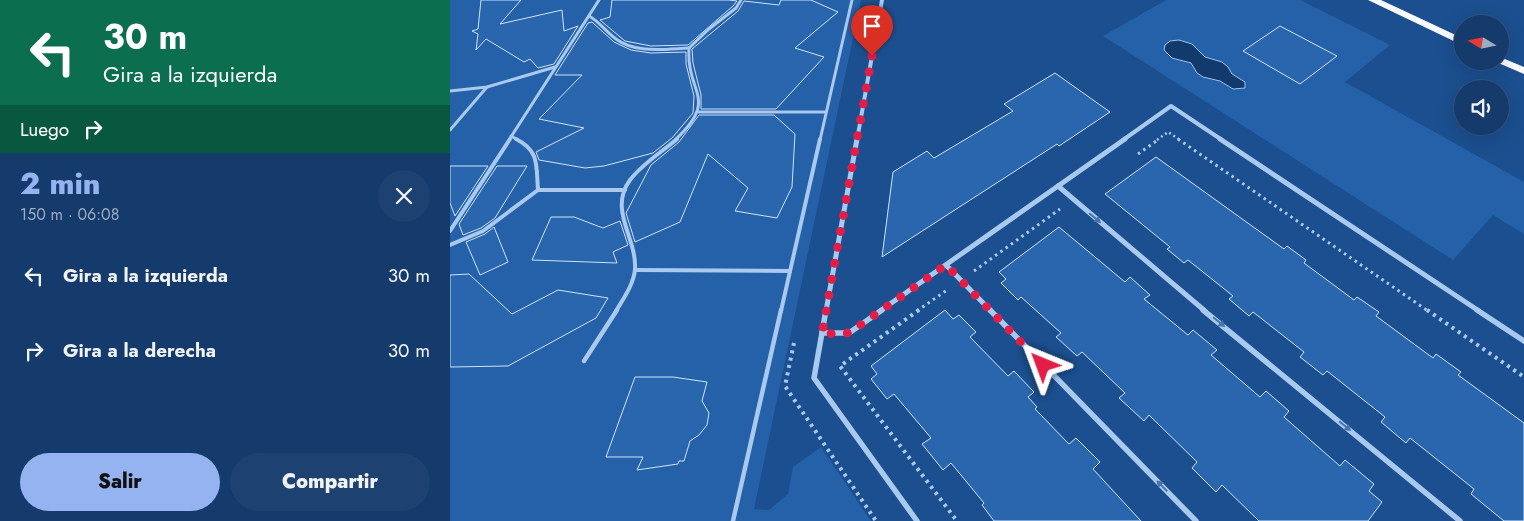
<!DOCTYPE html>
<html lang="es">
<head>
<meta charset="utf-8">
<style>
  :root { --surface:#143b6b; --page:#1d4271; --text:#f1f3f6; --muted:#9dadc1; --line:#33557e; --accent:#95b2f1 }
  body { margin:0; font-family:Jost,sans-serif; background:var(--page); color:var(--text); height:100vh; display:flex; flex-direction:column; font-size:19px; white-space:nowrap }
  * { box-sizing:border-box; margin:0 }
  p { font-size:16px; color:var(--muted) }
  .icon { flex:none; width:28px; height:28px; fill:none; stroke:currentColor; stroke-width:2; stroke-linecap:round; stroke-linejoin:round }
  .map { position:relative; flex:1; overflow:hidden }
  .details { display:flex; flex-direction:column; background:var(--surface); width:450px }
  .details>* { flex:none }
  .top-card { background:#0b6e4f; color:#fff; overflow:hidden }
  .needle { width:32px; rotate:280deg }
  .tools { position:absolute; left:1004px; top:15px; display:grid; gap:10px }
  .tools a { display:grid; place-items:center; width:55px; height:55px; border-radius:50%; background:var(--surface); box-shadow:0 5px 20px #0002,0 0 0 1px var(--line); font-size:25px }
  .pin { position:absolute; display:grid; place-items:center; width:42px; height:42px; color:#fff; margin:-51px -21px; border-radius:50% 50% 50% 0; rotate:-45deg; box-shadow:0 0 5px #0007 }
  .pin .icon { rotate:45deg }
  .me { position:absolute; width:55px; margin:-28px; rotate:316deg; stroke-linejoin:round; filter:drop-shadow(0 0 4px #0008) }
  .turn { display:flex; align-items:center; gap:18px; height:105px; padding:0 20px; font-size:22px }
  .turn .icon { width:65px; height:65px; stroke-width:2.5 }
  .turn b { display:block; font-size:35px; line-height:42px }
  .then { display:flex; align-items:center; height:48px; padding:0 20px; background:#0003; gap:10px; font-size:19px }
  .round { display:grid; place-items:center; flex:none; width:52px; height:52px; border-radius:26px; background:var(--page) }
  .head { display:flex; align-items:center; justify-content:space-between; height:85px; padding:0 20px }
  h1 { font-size:30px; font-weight:800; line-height:38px; color:var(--accent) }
  .primary-button { display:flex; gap:10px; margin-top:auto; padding:10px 20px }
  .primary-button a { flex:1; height:58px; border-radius:30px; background:var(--accent); color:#111; font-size:20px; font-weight:800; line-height:58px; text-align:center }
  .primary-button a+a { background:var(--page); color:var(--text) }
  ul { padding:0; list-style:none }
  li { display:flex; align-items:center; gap:15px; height:75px; padding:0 20px }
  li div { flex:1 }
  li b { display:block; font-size:19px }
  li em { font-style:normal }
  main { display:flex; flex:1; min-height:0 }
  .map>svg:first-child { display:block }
  .green { fill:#2461a8 }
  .water { fill:#123a6d; stroke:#9cc4f0 }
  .building { fill:#2a66ad; stroke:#cfe3fa }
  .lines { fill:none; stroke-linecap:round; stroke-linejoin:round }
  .path-far2 { stroke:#a9c9ee; stroke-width:2.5; stroke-dasharray:2 3; stroke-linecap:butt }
  .path-far1 { stroke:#a9c9ee; stroke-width:3; stroke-dasharray:2.5 4; stroke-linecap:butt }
  .path { stroke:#a9c9ee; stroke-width:4; stroke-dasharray:3 4.5; stroke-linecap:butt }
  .service-far2 { stroke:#a9c9ee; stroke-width:3 }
  .service-far1 { stroke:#a9c9ee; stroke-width:4 }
  .service { stroke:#a9c9ee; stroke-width:4.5 }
  .minor-far2 { stroke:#a9c9ee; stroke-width:4 }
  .minor-far1 { stroke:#a9c9ee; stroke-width:5 }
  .minor { stroke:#a9c9ee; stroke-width:5.5 }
  .trunk { fill:#f8faff; fill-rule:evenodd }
  .oneway { fill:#4674ac }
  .route { stroke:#e11d48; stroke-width:9; stroke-dasharray:0 16.2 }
</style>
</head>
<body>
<main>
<section class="details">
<div class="top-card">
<div class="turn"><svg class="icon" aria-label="left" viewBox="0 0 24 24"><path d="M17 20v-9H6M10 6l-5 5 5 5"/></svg><div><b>30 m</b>Gira a la izquierda</div></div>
<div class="then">Luego<svg class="icon" aria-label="right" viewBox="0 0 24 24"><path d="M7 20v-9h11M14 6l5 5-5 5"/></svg></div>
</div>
<div class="head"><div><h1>2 min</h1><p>150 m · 06:08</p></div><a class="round"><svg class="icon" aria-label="close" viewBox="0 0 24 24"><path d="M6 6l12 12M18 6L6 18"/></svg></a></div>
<ul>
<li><svg class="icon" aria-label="left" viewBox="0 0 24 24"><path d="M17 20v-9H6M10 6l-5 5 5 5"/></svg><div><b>Gira a la izquierda</b></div><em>30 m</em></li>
<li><svg class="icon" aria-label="right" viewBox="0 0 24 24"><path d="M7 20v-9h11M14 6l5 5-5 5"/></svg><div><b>Gira a la derecha</b></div><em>30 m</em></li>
</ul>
<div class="primary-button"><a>Salir</a><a>Compartir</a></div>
</section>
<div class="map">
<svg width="1074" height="521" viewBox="0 0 1074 521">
  <rect width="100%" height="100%" fill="#1b4f8f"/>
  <g class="green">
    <path d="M0 0H411L304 509 319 510 338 494 343 467 371 447 421 521H0Z"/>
    <path d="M716 0H850L940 45 895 82 1074 182V234L1043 215 1003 260 653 36Z"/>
  </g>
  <path class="water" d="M729 40 742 44 755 57 772 62 778 67 782 74 795 82V88L783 89 770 81 753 77 747 73 741 63 722 58 714 50 715 45 720 41Z"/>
  <g class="building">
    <path d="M31 0H71L50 24 112 10 114 31 128 26 104 64 88 68 80 59 74 62 36 39 26 50 28 34 22 31 28 29Z"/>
    <path d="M162 0H279L287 1 283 6 238 45 201 46 175 41 150 20 160 17Z"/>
    <path d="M331 0H361L388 12 345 48 374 57 326 109H251V95L243 63 242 49 288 11 294 1 329 5Z"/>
    <path d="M142 22 164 42 181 50 201 53 236 52V64L244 96 243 113 222 138 203 153 154 166 135 168 89 160 86 152 134 128 89 119 132 75H105L138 23Z"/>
    <path d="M830 26 887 56 850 84 793 51Z"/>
    <path d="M605 73 660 112 609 146 607 144 432 257 443 172 477 151 484 158 563 111 554 104Z"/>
    <path d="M249 115H324L345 134 342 187 327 218 285 211 298 188 258 154 230 222 185 242 176 213 201 165 229 142Z"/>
    <path d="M706 157 834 249 837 246 856 260 854 263 904 300 907 297 929 312 926 316 983 358 986 354 1011 372 1008 375 1074 423V521H1054L1021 494 1024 489 960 438 956 443 931 422 935 417 877 371 873 375 850 357 854 352 803 312 799 316 779 299 783 296 738 260 734 263 717 249 720 247 655 194Z"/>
    <path d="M0 166H38L5 216 0 203Z"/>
    <path d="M47 166H77L45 218 31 228 13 235 9 224Z"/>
    <path d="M101 217H124L153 228 170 221 178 245 163 252 167 263 82 260Z"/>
    <path d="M44 227 58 262 30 275 16 242 35 234Z"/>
    <path d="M609 227 675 282 680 277 700 295 694 299 738 335 743 330 767 350 761 355 810 397 816 391 839 411 834 417 890 466 895 460 924 484 919 491 932 502 918 521H809L772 485 766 492 742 468 747 462 699 415 694 421 669 398 675 393 632 352 627 356 606 337 611 333 571 297 568 300 551 283 556 279 549 272Z"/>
    <path d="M19 274 62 314 108 290 158 298 146 318 58 366 0 367V275Z"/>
    <path d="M495 310 503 319 509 315 526 332 520 337 558 376 564 371 584 392 578 397 587 407 585 409 619 444 626 438 650 462 643 469 691 521H544L532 505 534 503 501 463 493 470 472 444 481 438 444 394 437 399 421 379 427 374 421 366Z"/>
    <path d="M185 377H223L257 382 252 401 259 413 257 425 249 435 240 441 234 461H229L228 464 187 470 193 457H156Z"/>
  </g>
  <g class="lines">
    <path class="path-far2" d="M707 140 718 132 730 140"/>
    <g class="path-far1">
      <path d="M728 139 978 311"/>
      <path d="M688 154 709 139"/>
      <path d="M524 271 610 209"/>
      <path d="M467 311 497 290"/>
    </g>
    <g class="path">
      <path d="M469 310 390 366 507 521"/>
      <path d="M977 310 1074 377"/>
      <path d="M344 343 335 386 426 521"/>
    </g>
    <g class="service-far2">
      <path d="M139 16C150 22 156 32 166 39 186 54 215 49 239 48"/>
      <path d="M0 91 37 87 105 67"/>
      <path d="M248 112H376"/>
      <path d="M0 130 37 87"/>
      <path d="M61 136 68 140"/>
      <path d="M59 140 149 0"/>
      <path d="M225 140C270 98 236 94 239 48L259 29 286 8 291 0"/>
      <path d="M370 140 402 0"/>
    </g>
    <g class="service-far1">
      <path d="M66 139C90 151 86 166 88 190H175"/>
      <path d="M0 231 60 139"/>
      <path d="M0 245 33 231 88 190"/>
      <path d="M185 270 340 271"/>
      <path d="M166 311C173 299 184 284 185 269 187 238 158 210 180 180 193 163 212 152 227 139"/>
      <path d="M331 311 370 139"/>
    </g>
    <g class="service">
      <path d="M134 361 167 310"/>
      <path d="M283 521 331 310"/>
    </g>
    <g class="minor-far2">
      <path d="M407 140 432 0"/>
      <path d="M673 140 721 106 772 140"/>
    </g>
    <g class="minor-far1">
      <path d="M770 139 1029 311"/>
      <path d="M608 186 755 311"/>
      <path d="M496 265 541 311"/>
      <path d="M376 311 407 139"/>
      <path d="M430 311 675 139"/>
    </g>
    <g class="minor">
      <path d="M376 310 364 378 467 521"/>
      <path d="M540 310 746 521"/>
      <path d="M753 310 1010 521"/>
      <path d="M1027 310 1074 341"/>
      <path d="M372 333H399L432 310"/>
    </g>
    <g class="trunk">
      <path d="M918 0H931L1012 38V45Z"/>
      <path d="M1050 57 1074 67V74L1046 62 1050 61Z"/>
    </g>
  </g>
  <defs><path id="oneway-solid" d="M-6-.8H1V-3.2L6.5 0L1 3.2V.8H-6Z" transform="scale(1.25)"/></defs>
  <g class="oneway">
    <use href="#oneway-solid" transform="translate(645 218) rotate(40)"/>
    <use href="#oneway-solid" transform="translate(769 322) rotate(39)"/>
    <use href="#oneway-solid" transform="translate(895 426) rotate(39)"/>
    <use href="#oneway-solid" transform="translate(712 486) rotate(-134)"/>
  </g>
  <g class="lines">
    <path class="route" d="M422 56 372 334 399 333 496 265 593 365"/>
  </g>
</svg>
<div class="tools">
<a><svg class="needle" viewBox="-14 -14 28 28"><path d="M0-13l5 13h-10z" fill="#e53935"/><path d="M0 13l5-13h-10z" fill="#9dadc1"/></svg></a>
<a><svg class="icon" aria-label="sound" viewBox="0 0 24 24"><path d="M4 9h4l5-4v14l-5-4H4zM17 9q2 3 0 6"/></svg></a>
</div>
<div class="pin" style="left:422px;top:56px;background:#d93025"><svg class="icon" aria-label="arrive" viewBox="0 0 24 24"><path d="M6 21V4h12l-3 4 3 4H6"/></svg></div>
<svg class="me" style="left:593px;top:365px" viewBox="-20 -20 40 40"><path d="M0-17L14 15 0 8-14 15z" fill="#e11d48" stroke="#fff" stroke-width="4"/></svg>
</div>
</main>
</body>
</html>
